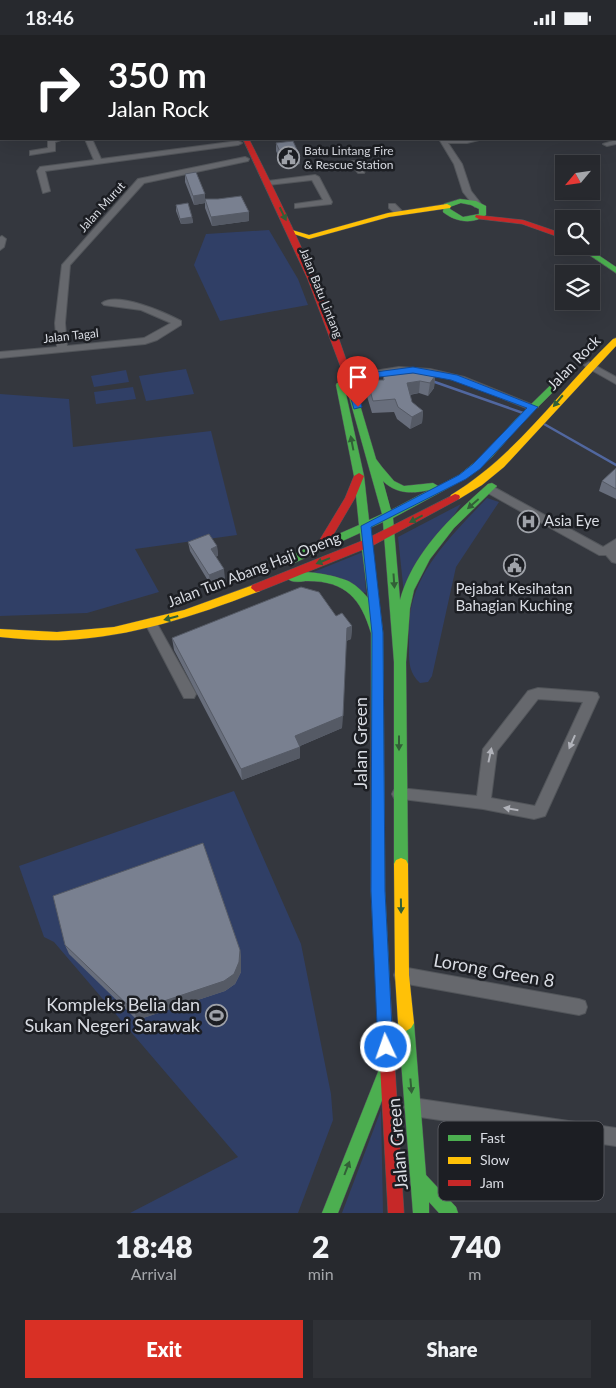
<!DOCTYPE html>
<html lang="en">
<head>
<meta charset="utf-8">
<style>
  :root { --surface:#27292e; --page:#2f3136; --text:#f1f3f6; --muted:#a4a6aa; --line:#43454a; --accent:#d93025 }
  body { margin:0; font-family:Lato,sans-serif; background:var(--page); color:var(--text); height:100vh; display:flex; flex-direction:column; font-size:19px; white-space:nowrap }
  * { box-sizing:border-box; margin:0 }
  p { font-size:16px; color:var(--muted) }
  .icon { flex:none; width:28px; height:28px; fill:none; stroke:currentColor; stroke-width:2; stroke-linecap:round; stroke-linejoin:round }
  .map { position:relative; height:1178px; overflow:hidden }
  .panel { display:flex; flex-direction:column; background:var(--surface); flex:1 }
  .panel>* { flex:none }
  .guide { position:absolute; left:0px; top:0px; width:616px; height:105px; box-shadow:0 5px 20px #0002,0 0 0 1px var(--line); background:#202124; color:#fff; overflow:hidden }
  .needle { width:32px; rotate:241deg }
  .controls { position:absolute; left:555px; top:120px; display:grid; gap:10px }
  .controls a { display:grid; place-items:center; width:45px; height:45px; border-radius:0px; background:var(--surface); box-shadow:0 5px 20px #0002,0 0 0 1px var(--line); font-size:25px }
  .pin { position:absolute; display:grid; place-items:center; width:42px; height:42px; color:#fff; margin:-51px -21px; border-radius:50% 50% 50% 0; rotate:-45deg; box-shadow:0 0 5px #0007 }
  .pin .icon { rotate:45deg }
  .me { position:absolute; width:55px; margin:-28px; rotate:357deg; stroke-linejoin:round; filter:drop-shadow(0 0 4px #0008) }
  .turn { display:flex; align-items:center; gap:18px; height:105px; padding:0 25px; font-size:22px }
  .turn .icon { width:65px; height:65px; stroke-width:2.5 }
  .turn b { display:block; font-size:35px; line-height:42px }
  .eta { display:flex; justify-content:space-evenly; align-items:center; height:85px; text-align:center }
  .eta b { font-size:30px; font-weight:800; line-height:35px }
  .action { display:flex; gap:10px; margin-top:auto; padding:10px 25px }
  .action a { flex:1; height:58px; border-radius:0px; background:var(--accent); color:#fff; font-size:20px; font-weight:800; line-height:58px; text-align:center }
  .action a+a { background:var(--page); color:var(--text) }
  .status { display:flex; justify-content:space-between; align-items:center; height:35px; padding:0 25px; background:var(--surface); direction:ltr }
  .status svg { height:14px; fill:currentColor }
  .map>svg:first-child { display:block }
  .green { fill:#303f66 }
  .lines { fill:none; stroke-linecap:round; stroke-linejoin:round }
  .stream { stroke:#51679f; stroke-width:2.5 }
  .street-casing { stroke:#52555a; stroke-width:2 }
  .fast-casing { stroke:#52555a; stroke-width:1 }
  .slow-casing { stroke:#52555a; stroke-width:1 }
  .jam-casing { stroke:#52555a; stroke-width:1 }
  .street { fill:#66686d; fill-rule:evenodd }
  .fast { fill:#4caf50; fill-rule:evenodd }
  .slow { fill:#ffc107; fill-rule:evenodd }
  .jam { fill:#c62828; fill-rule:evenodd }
  .wall { fill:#686e7c }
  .shaded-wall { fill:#555a65 }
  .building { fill:#798090; stroke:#555a65 }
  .oneway { fill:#325f37 }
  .oneway2 { fill:#b1b3ba }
  .route { fill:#1a73e8; stroke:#114b97 }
  .labels { text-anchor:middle; stroke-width:5; stroke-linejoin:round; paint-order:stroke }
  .far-poi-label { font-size:12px; fill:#d9dce3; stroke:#1c1e23; text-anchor:start }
  .far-street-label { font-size:12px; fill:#d9dce3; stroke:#1c1e23 }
  .street-label { font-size:15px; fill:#d9dce3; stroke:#1c1e23 }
  .poi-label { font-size:15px; fill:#d9dce3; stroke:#1c1e23; text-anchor:start }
  .near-street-label { font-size:18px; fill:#d9dce3; stroke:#1c1e23 }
  .near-poi-label { font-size:18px; fill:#d9dce3; stroke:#1c1e23; text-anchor:end }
  .key { fill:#1c1e23; stroke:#55575d; stroke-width:1 }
  .key-label { font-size:14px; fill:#d9dce3 }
</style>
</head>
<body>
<div class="status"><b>18:46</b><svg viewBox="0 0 49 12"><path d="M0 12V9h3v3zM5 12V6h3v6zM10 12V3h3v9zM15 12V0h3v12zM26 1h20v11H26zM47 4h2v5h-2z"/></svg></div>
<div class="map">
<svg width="616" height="1178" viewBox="0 0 616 1178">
  <rect width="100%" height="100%" fill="#34373e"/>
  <g class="green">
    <path d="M269 195 298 244 308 270 220 286 194 230 206 199Z"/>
    <path d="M186 334 194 359 146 366 139 341Z"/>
    <path d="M126 335 129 347 94 352 91 341Z"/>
    <path d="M133 352 136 364 96 369 94 357Z"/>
    <path d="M0 359 69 364 73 412 211 396 237 500 135 514 159 557 87 578 0 581Z"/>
    <path d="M487 463 499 467 456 532 432 641 428 647 420 648C408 637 409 625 409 610 409 600 409 589 410 579 417 532 456 496 487 463Z"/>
    <path d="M461 469 404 559 398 502Z"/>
    <path d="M363 517 366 558 311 538Z"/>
    <path d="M234 756 301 909 331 1059 333 1085 298 1178H130L238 1122 54 907 44 902 19 831Z"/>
    <path d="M381 1075 383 1178H342Z"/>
  </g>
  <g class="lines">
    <g class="stream">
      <path d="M432 346 523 378"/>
      <path d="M544 389 616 430"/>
    </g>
    <defs>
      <g id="street">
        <path d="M74 0H89L90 1H75Z"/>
        <path d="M422 0H429L430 1H423Z"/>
        <path d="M524 0H531L532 1H525Z"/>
        <rect x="615" y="32" width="1" height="4"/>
        <rect x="615" y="76" width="1" height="4"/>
        <path d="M48 104H64L55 107V116L30 120V116L48 113Z"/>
        <path d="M85 104H92L101 124 238 106 242 108 238 110 45 136 50 156 43 158 37 136 40 132 94 125Z"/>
        <path d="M439 104H483L467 108H448L462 129 471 156 482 170 481 172H475L463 157 454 129Z"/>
        <path d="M616 105V109L607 111 603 109Z"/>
        <path d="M245 122 249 124 248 126 144 148 70 230 65 288 67 311 144 303 171 288 141 275 104 270 102 268C117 256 166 278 181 286V290L157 305 145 309 0 323V317L57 312 55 288 62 230 138 144Z"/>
        <path d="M351 126H357L365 136 364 138H358L350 128Z"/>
        <path d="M315 140 319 142 332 167 331 169 295 173V169L323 165 312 145 268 150 264 148 268 146Z"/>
        <path d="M389 169H395L404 178 397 180 389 173Z"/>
        <path d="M2 201 6 204 4 212 0 215V202Z"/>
        <path d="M589 327 616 342V349L586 332 584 330Z"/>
        <path d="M399 332 430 334 464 342 538 372 533 375 529 374C492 360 455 340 415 338 393 337 371 343 349 346L344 343 349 340Z"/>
        <path d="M490 450 603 512 616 504V528L612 527 606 520H599L486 457 484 454Z"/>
        <path d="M151 583 155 585 194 655 196 659 194 663H184L145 588Z"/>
        <path d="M538 653 592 657 597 658 599 662 545 781 534 784 483 774 394 763 392 759 394 755 399 753 477 761 483 714 528 656ZM538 664 583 667 535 771 491 763 497 716Z"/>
        <path d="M402 932 579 964 585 966 587 972 585 978 579 980 402 948 396 946 394 940 396 934Z"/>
        <path d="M413 1063 616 1093V1111L413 1081 407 1078 404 1072 407 1066Z"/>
      </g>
      <g id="fast">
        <path d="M460 164 476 166 486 171V180C473 190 455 187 443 177L444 169ZM461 168 471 170 479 174V179L463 182 450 174V172Z"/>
        <path d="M576 211H585L616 232V238Z"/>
        <path d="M345 330 349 333 376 424 382 432 394 446 404 451 433 448 438 451 459 440 486 418 516 384 568 333H574L575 335 522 388 492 422 465 444 393 483 400 565C413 517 452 481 488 449L492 448 497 451 454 493 430 524 414 555 410 573 406 627 408 829 406 833 401 835 396 833 394 829V627L383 487 370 493 383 598 385 856 390 954 388 959 383 961 378 959 376 954 371 856V598C361 564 346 546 308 546 301 546 292 549 287 543 296 531 338 541 350 547 357 551 363 557 368 563L360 498 292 529H284L283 526 284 523 359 490 354 441 336 350 337 348H343L344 350 364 441 369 485 382 479 341 333ZM383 446C396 459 412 459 429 455L391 475Z"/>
        <path d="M406 980 411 983 414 988 426 1140 456 1172 458 1178H439L429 1167V1178H413L398 988 401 983Z"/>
        <path d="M387 1024 392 1027 395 1032 338 1178H322L382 1027Z"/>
      </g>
      <g id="slow">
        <rect x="0" y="41" width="1" height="4"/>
        <path d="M447 169 451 171 450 173 389 182 309 204 288 197 292 195 309 200 388 178Z"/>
        <path d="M616 303V311L504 432 482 450 459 464H451L450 462 451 460C519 418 557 358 613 304Z"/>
        <path d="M256 549 261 553 260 556C197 580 133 602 65 605 43 606 22 604 0 602V594L57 597 114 592 184 575Z"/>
        <path d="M401 823 406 825 408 829 409 940 414 988 411 993 406 996 401 993 398 988 395 940 394 829 396 825Z"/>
      </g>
      <g id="jam">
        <path d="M243 104H249C287 179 323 254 349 333L348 335H342L341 333 308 245Z"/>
        <path d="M476 180 523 185 564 199V204L522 189 479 184 475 182Z"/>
        <path d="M359 438 364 441 355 463 325 514H317L316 511 345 463 354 441Z"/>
        <path d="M455 459 459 460 460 462 459 464 372 511 260 556 256 557 251 553 252 550 364 505Z"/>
        <path d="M383 947 388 949 390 954 404 1178H388L376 954 378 949Z"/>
      </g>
    </defs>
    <use href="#street" class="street-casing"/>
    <use href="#fast" class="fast-casing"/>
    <use href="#slow" class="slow-casing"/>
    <use href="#jam" class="jam-casing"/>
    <use href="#street" class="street"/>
    <use href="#fast" class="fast"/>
    <use href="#slow" class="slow"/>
    <use href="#jam" class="jam"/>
  </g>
  <g class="wall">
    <path d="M276 108 300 121V129L283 131 276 116Z"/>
    <path d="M185 139 205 159V164L249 177V186L212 191 205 173V168L194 170 185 147Z"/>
    <path d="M176 170 192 182 193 188 181 189 176 176Z"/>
    <path d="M383 340 435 341 434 353 428 361 419 358 410 360 412 367 423 376 422 388 410 394 397 384 394 377 372 378 366 358 367 345H383Z"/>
    <path d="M616 433V464L599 456 602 446Z"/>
    <path d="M188 507 217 511 218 521H216L225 544 210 549 190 516Z"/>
    <path d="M336 581 352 591 351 604 346 606 342 693 300 711V723L242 745 174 615 172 603Z"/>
    <path d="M65 910 240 915 241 924V937L235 949 225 956 137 985 69 919Z"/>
  </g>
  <g class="shaded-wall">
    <path d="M300 121V129L283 131V123Z"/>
    <path d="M205 159V168L194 170 193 161Z"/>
    <path d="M249 177V186L212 191 211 182Z"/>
    <path d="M192 182 193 188 181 189 180 184Z"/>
    <path d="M435 341 434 353 428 361 430 348Z"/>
    <path d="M420 346 419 358 406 360 407 348Z"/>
    <path d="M423 376 422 388 410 394 412 382Z"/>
    <path d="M217 511 218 521 212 523 211 514Z"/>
    <path d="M224 534 225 544 210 549 209 540Z"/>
    <path d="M352 591 351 604 346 606 342 693 295 713V701L347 593Z"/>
    <path d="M300 712V723L242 745 241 734Z"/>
    <path d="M240 915 241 924V937L235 949 225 956 137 985 134 976Z"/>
  </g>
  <g class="building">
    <path d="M507 0 515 1H496Z"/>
    <path d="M293 106 300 121 283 123 276 108Z"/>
    <path d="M196 137 205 159 193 161 185 139Z"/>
    <path d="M241 161 249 177 211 182 205 164H218Z"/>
    <path d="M188 168 192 182 180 184 176 170Z"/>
    <path d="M424 337 435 341 430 348 420 346 407 348 412 367 423 376 412 382 398 372 395 364 373 366 367 345H384L383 340Z"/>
    <path d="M616 433V454L602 446Z"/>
    <path d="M209 499 217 511 211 514 224 534 209 540 188 507Z"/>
    <path d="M301 552 319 557 336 581 342 578 352 591 347 593 343 681 295 701 300 712 241 734 172 603Z"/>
    <path d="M203 808 240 915 239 927 234 939 224 946 134 976 65 910 53 861Z"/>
  </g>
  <defs><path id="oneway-solid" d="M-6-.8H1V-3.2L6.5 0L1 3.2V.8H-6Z" transform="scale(1.25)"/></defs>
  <g class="oneway">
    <use href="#oneway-solid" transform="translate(283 179) rotate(64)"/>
    <use href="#oneway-solid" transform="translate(558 366) rotate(130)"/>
    <use href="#oneway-solid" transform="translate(352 408) rotate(-101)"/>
    <use href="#oneway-solid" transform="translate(473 469) rotate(139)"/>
    <use href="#oneway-solid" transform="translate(416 484) rotate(152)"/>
    <use href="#oneway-solid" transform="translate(323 526) rotate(158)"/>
    <use href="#oneway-solid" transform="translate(394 546) rotate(86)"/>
    <use href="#oneway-solid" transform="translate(171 583) rotate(165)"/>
    <use href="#oneway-solid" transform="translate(399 708) rotate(90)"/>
    <use href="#oneway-solid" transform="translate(401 871) rotate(89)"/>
    <use href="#oneway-solid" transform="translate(411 1051) rotate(85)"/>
    <use href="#oneway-solid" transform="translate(347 1133) rotate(-69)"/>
  </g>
  <g class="oneway2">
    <use href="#oneway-solid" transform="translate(572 707) rotate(114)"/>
    <use href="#oneway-solid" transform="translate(490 720) rotate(-78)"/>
    <use href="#oneway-solid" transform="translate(511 774) rotate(-170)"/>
  </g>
  <path class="route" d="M413 332 457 340 538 372 480 434 466 444 371 492 383 598 385 856 393 1012 391 1018 386 1020 380 1018 378 1012 371 856 372 598 361 491 459 440 473 429 527 373 451 345 413 338 354 345 362 372 354 374 345 343 346 341Z"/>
  <defs>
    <symbol id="civic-ring" viewBox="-11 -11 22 22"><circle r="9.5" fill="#1c1e23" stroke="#9fa2a9" stroke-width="1.5"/><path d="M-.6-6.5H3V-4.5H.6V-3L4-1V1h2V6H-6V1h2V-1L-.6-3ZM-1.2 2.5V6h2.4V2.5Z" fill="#9fa2a9"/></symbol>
    <symbol id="hospital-ring" viewBox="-11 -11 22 22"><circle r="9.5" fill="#1c1e23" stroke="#9fa2a9" stroke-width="1.5"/><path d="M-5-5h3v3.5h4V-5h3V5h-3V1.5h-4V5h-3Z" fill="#9fa2a9"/></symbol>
    <symbol id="stadium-ring" viewBox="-11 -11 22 22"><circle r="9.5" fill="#1c1e23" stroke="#9fa2a9" stroke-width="1.5"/><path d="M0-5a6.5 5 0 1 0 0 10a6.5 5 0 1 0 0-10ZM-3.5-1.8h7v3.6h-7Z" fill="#9fa2a9"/></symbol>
  </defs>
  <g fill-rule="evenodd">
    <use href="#civic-ring" x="276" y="110" width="25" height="25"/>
    <use href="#hospital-ring" x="516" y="474" width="25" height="25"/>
    <use href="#civic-ring" x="502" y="518" width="25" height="25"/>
    <use href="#stadium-ring" x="204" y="968" width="25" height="25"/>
  </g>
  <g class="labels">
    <g class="far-poi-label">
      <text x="304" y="120">Batu Lintang Fire<tspan x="304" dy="14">&amp; Rescue Station</tspan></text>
    </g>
    <g class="far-street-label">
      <text transform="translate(102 172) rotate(-48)" y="4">Jalan Murut</text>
      <text transform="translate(321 258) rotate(68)" y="4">Jalan Batu Lintang</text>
      <text transform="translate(71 301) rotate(-6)" y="4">Jalan Tagal</text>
    </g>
    <g class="street-label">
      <text transform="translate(574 328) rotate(-46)" y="5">Jalan Rock</text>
      <text transform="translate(254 535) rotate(-21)" y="5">Jalan Tun Abang Haji Openg</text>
    </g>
    <g class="poi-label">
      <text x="544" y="491">Asia Eye</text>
      <text x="514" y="559" text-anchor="middle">Pejabat Kesihatan<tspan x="514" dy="17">Bahagian Kuching</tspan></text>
    </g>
    <g class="near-street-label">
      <text transform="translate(361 708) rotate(-90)" y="6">Jalan Green</text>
      <text transform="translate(494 936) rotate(10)" y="6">Lorong Green 8</text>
      <text transform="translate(398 1109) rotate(-95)" y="6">Jalan Green</text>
    </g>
    <g class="near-poi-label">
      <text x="200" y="976">Kompleks Belia dan<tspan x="200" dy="21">Sukan Negeri Sarawak</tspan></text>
    </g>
  </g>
  <rect x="438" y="1086" width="166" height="80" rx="8" class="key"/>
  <rect x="448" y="1100" width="23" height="6" fill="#4caf50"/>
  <rect x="448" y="1122" width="23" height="7" fill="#ffc107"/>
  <rect x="448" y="1145" width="23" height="6" fill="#c62828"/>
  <g class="key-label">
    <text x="480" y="1108">Fast</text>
    <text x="480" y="1130">Slow</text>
    <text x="480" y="1153">Jam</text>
  </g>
</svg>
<div class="controls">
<a><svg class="needle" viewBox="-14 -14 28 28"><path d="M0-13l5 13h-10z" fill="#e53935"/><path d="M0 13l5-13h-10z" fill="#a4a6aa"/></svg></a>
<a><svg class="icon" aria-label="search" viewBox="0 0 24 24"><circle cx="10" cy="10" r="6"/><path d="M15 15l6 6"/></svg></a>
<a><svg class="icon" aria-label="layers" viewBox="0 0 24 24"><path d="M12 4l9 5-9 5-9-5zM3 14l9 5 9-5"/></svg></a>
</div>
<div class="pin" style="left:358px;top:372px;background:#d93025"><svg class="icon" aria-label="arrive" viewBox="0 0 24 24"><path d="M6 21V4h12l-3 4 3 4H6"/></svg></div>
<svg class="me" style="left:386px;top:1012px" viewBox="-20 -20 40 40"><circle r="17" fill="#1a73e8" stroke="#fff" stroke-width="3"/><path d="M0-11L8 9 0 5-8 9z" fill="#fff"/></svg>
<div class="guide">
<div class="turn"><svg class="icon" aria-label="right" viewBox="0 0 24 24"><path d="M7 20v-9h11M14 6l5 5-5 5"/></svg><div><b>350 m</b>Jalan Rock</div></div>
</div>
</div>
<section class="panel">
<div class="eta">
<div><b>18:48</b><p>Arrival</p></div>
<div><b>2</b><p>min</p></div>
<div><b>740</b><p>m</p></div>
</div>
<div class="action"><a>Exit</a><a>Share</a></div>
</section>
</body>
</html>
